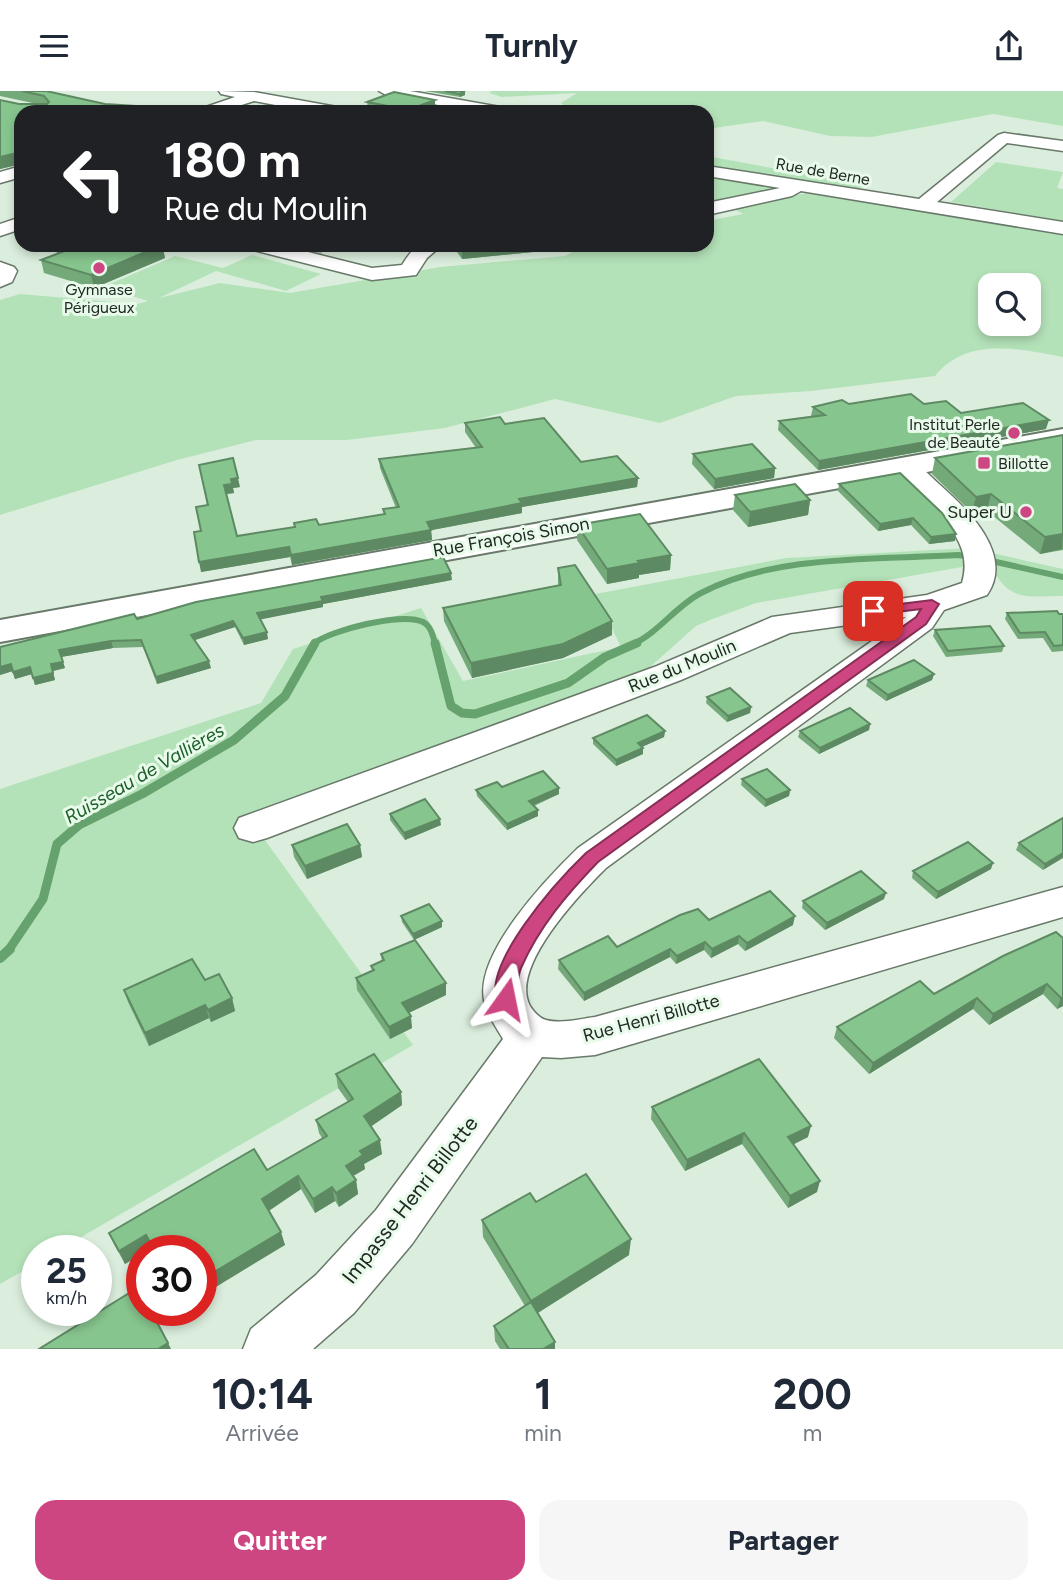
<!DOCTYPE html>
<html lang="fr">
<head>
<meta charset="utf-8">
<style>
  :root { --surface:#fff; --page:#f6f6f7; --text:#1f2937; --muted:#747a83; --accent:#ce4681 }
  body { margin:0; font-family:Figtree,sans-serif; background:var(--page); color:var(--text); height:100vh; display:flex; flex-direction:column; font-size:26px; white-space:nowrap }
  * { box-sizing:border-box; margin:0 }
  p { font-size:23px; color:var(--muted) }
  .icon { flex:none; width:38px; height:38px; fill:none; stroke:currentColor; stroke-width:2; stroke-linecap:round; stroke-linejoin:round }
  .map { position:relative; height:1258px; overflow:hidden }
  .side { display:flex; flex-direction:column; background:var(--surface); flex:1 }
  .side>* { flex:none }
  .top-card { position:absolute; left:14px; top:14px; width:700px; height:147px; border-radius:21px; box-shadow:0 4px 10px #0003; background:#202124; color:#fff; overflow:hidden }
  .controls { position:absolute; left:978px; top:182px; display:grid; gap:14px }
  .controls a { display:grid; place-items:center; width:63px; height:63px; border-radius:14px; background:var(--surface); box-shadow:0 4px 10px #0003; font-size:35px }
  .speed { position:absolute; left:21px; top:1144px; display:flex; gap:14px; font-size:35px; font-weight:700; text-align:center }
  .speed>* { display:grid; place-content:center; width:91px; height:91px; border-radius:50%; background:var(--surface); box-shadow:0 4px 10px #0003; line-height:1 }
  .speed small { font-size:18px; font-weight:400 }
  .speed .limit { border:10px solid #d22; background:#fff; color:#111 }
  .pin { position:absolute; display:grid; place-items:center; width:60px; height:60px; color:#fff; margin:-30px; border-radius:14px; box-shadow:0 4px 10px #0006 }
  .me { position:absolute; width:77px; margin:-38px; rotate:12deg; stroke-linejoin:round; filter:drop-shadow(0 0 5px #0008) }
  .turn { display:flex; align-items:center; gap:24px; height:147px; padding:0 35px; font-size:32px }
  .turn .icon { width:91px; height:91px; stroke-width:2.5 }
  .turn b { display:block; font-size:49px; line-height:60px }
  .eta { display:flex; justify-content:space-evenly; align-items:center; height:119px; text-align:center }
  .eta b { font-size:42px; font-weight:700; line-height:49px }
  .primary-button { display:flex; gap:14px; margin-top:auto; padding:14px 35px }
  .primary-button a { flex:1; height:80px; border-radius:21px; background:var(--accent); color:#fff; font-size:28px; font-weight:700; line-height:80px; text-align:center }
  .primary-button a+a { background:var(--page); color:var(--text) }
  header { display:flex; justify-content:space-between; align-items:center; height:91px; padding:0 35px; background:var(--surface); font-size:32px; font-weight:700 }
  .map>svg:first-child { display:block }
  .green { fill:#b4e2b8; fill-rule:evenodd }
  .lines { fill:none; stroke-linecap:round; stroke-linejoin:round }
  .stream-far2 { stroke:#65a26d; stroke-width:6 }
  .stream-far1 { stroke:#65a26d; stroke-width:9 }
  .stream { stroke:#65a26d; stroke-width:10 }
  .minor-tunnel { stroke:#b6c7b8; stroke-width:22; stroke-dasharray:22 10; stroke-linecap:butt }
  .minor-casing { stroke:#687869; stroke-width:3 }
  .major-casing { stroke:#687869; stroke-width:4 }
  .minor { fill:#fff; fill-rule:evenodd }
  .major { fill:#fff; fill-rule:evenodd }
  .wall { fill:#74a97a }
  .shaded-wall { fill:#5e8a63 }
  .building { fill:#87c58e; stroke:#5e8a63; stroke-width:2 }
  .route { fill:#ce4681; stroke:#862e54; stroke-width:2 }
  .poi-dot { fill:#ce4681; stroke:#e8fbea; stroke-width:2.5 }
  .labels { text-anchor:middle; stroke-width:6; stroke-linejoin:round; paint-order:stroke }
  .far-street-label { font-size:16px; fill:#222923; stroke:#e8fbea }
  .far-poi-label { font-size:16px; fill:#222923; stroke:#e8fbea }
  .poi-label { font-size:18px; fill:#222923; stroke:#e8fbea; text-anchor:end }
  .street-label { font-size:18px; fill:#222923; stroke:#e8fbea }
  .water-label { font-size:19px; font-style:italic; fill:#1d5e2b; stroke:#e8fbea }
  .near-street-label { font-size:21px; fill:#222923; stroke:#e8fbea }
</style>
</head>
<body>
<header><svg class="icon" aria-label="menu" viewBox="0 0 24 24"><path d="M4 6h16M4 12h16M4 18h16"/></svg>Turnly<svg class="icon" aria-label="share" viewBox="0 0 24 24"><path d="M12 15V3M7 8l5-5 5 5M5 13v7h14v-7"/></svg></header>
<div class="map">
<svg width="1063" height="1258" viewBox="0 0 1063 1258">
  <rect width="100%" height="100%" fill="#dbeedd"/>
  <g class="green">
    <path d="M492 0H1063V35L993 23 872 46 830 45 763 30 707 38V21H582L572 20 561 12 577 2 502 6 489 2Z"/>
    <path d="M707 65 864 94 850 104 1063 140V266C1020 258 967 245 935 285L811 300 736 305 660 332 555 308 445 337 347 349H256L177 369 0 424V209L20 203 137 213 148 210 103 196 175 165 223 177 252 164 321 183 286 200 216 180 159 207 220 192 290 202 440 176 565 165 586 154H707V130L743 123 732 117 828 98 809 94 707 116ZM990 194H1029V233H990Z"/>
    <path d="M996 71 1063 81 1057 97 1063 98V130L951 111Z"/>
    <path d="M970 457 1063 478V505C1030 505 1011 512 993 479L962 476 756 512 710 529 696 535 604 617 262 745 413 954 57 1160H37V1172L0 1193V698L261 612 293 558 421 517 463 590 621 556 595 503 786 467Z"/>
  </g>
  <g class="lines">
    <g class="stream-far2">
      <path d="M987 469 1063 486"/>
      <path d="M313 553C330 539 402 521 423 531 431 535 433 545 435 553"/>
      <path d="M633 553C658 542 676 515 701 502 774 463 877 469 958 464L974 466"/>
    </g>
    <g class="stream-far1">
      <path d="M435 552 451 615 462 622 475 623 568 592 605 566 637 552"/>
      <path d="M8 860 43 808 57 753 79 734 142 703 234 649 285 605 315 552"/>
    </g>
    <path class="stream" d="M0 867 10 858"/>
    <path class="minor-tunnel" d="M306 160 318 154"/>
    <defs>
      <g id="minor">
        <path d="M219 0 254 1 337 16 345 21H313L254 10 220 21H197L200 18 235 6 221 3Z"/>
        <path d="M379 0H410L500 16 508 21H475L386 4Z"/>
        <path d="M1004 42 1063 50V60L1007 52 937 111 1063 131V143L801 100 792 105 707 124V112L780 97 707 85V75L919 108 998 44Z"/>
        <path d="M21 75V86L0 92V81Z"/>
        <path d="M21 126V138L0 145V133Z"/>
        <path d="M246 154H280L372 177 402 174C415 153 418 154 442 154L427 167 416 184 372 189 249 158Z"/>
        <path d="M0 171 14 176 17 180 12 191 0 196Z"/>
        <path d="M904 368C918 371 928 383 939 393 967 418 1015 463 987 504L944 519 932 537 606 777C581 802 509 876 530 915 534 921 539 927 546 929 561 933 580 928 595 926L1063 796V826L595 964 561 967 542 966 412 1153 354 1222 313 1258H243L251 1238 316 1184 376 1119 503 948C496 936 486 922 484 909 475 862 547 787 578 757L906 526 790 542 681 589 267 747 253 751 239 747 234 737 239 727 657 575 772 526 927 504 962 492C978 438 916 413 891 376L895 370Z"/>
      </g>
      <path id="major" d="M1063 338V356L0 551V529Z"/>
    </defs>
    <use href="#minor" class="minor-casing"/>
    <use href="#major" class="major-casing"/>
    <use href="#minor" class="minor"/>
    <use href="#major" class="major"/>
  </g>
  <g class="wall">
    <path d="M0 0H46L105 13 21 21V73L0 78 19 13H37L0 5Z"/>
    <path d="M425 0H465V4L460 6Z"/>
    <path d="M435 9V16L423 21H380L368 18 367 11Z"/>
    <path d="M55 154H162L165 167 94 197 44 182 41 169 57 163Z"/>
    <path d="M452 154H543V160L462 168Z"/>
    <path d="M849 313H924L961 322 1046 338 818 379 778 339 779 330 812 325H811L813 316Z"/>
    <path d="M465 332 505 333 581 371 638 387 637 396 522 416V422L431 439 432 449 292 474 290 466 201 481V440L207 414 199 374 240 396 233 397 234 402 226 403 237 445 294 436V432L319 434 384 424 383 418 396 417 380 377 379 368 476 357 465 341Z"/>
    <path d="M1063 344V459L1040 463 987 420 972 422 932 383 935 367Z"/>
    <path d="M693 363 775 377 774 387 714 398 692 373Z"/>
    <path d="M900 382 955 450 929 453 911 434 878 440 838 400 839 393Z"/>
    <path d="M735 404 810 409 808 424 748 436 733 419Z"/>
    <path d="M577 434 671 464 670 479 639 484V487L607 493 577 449Z"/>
    <path d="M558 477 612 530V544L563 567 472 587 444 530 443 517 558 494Z"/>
    <path d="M452 489 323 513V516L260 528 268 548 244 554 235 536 195 549 211 577 157 593 143 556 113 557 61 566 65 577 53 580 55 589 35 594 32 583 15 588 12 580 0 584V556L137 528Z"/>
    <path d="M1007 522 1063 523V560L1052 561 1043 547 1018 548 1005 528Z"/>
    <path d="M935 539 1004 555 1002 561 946 566 933 545Z"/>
    <path d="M934 583 932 589 886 610 866 595 868 589Z"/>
    <path d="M707 606 751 616 750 622 727 631 706 612Z"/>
    <path d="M870 633 869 639 819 663 798 646 800 640Z"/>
    <path d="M665 640 664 646 642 656 643 657V663L616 675 593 653V647Z"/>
    <path d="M742 688 790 699 789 705 765 716 741 694Z"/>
    <path d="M502 696 559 703 534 715 538 719V725L507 739 477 705 476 699Z"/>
    <path d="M390 723 441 734 405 749 390 729Z"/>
    <path d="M1063 727 1043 779 1016 759 1019 752Z"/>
    <path d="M292 754H360L362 766 307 788 294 766Z"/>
    <path d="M991 778 936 808 912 787 913 780Z"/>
    <path d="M884 808 825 839 802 817 803 810Z"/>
    <path d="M401 825 442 836 414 849 402 831Z"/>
    <path d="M709 829 793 834 745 860 738 853 711 867 704 859 676 873 670 866 584 910 558 878 559 869 617 856Z"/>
    <path d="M1063 847V915L1057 918 1043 903 989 934 973 918 869 983 834 947 837 936 934 903Z"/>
    <path d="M381 863 446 892V904L409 922 412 937 390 948 357 899 356 887 372 880 371 875 382 871Z"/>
    <path d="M205 889 232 907 235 920 211 931 209 927 149 955 128 911 124 899Z"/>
    <path d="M336 983 401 1001 402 1014 371 1035 382 1063 364 1073 365 1078 353 1085 356 1089 358 1103 339 1116 335 1110 315 1122 301 1098 269 1120 285 1154 201 1160H153L151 1157 125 1173 115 1155 109 1142 267 1079 322 1047 319 1042 316 1029 348 1011 338 997Z"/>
    <path d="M652 1016 808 1046 794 1053 817 1101 788 1117 742 1053 685 1080 651 1028Z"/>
    <path d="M536 1111 629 1164 538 1222 555 1258H500L495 1250 494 1235 525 1215 483 1146 482 1129Z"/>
  </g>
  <g class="shaded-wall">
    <path d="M465 0V4L460 6 459 3Z"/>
    <path d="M435 9V16L423 21H408V19Z"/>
    <path d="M136 15 137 21H116Z"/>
    <path d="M21 61V73L0 78V66Z"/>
    <path d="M162 154 165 167 94 197 91 184Z"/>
    <path d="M512 154H543V160L462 168V159Z"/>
    <path d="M1049 329 1046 338 818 379 819 370Z"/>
    <path d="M775 377 774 387 714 398 715 388Z"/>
    <path d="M238 387 240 396 233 397 234 402 226 403 224 394 231 388Z"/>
    <path d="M638 387 637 396 522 416V422L427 440V431L519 408Z"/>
    <path d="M991 403 987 420 972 422 976 406Z"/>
    <path d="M810 409 808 424 748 436 750 421Z"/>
    <path d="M913 427 911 434 878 440 880 433Z"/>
    <path d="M431 439 432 449 292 474 291 464Z"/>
    <path d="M956 443 955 450 929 453 931 446Z"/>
    <path d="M1063 443 1062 458 1040 463 1045 446Z"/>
    <path d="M289 456 290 466 201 481 199 471Z"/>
    <path d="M671 464 670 479 639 484V487L607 493V478L638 470Z"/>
    <path d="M451 482 452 489 323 513V516L258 529 257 522 321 506Z"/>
    <path d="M233 530 235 536 192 550 191 544Z"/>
    <path d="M612 530V544L563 567 472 587 471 572Z"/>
    <path d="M267 541 268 548 244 554 243 547Z"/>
    <path d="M111 550 113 557 61 566 59 559Z"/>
    <path d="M209 570 211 577 157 593 156 586Z"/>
    <path d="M63 571 65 577 53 580 51 573Z"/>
    <path d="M11 573 13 580 0 584V576Z"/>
    <path d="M30 576 32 583 15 588 13 581Z"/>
    <path d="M53 582 55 589 35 594 33 587Z"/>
    <path d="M934 583 932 589 886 610 888 604Z"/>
    <path d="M751 616 750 622 727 631 728 625Z"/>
    <path d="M870 633 869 639 819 663 820 657Z"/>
    <path d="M665 640 664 646 637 658 638 652Z"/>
    <path d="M643 657V663L616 675V669Z"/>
    <path d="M559 697V703L529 716V710Z"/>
    <path d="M790 699 789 705 765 716 766 709Z"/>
    <path d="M538 719V725L507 739V733Z"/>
    <path d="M440 728 441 734 405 749 404 742Z"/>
    <path d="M360 754 362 766 307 788 305 775Z"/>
    <path d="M1063 762V767L1043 779 1045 773Z"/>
    <path d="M993 772 991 778 936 808 938 801Z"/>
    <path d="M886 802 884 808 825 839 827 832Z"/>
    <path d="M795 825 793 834 745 860 747 852Z"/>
    <path d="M442 830V836L414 849 413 843Z"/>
    <path d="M739 845 738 853 711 867 712 858Z"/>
    <path d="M705 851 704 859 676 873 677 865Z"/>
    <path d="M670 858V866L584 910V902Z"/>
    <path d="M446 892V904L404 924 402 912Z"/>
    <path d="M1047 893 1043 903 989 934 993 923Z"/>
    <path d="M1063 906V915L1057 918 1061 907Z"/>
    <path d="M232 907 235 920 211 931 208 919Z"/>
    <path d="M977 907 973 918 869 983 873 972Z"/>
    <path d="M205 914 209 927 149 955 145 942Z"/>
    <path d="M411 925 412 937 390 948 389 936Z"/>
    <path d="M401 1001 402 1014 366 1039 364 1025Z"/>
    <path d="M811 1035 808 1046 786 1057 788 1046Z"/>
    <path d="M744 1042 742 1053 685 1080 687 1069Z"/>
    <path d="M380 1049 382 1063 364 1073 365 1078 348 1088 346 1075 360 1060Z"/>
    <path d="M298 1085 301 1098 265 1122 262 1108Z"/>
    <path d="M356 1089 358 1103 339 1116 336 1102Z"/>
    <path d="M820 1090 817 1101 788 1117 790 1105Z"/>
    <path d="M332 1096 335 1110 315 1122 313 1108Z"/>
    <path d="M281 1141 285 1154 201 1205V1189Z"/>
    <path d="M146 1144 151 1157 146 1160H142V1163L125 1173 119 1160Z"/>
    <path d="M631 1148 629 1164 531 1226V1210Z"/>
    <path d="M151 1220H177L156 1233Z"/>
    <path d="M555 1251V1258H543Z"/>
    <path d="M168 1252 171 1258H158Z"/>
  </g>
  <g class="building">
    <path d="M22 0H46L105 13 136 15 116 21H21V61L0 66V9L19 13H47L49 11 44 5Z"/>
    <path d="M445 0H465L459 3Z"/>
    <path d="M394 1 435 9 408 19 367 11Z"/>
    <path d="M56 154H162L91 184 41 169 70 158Z"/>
    <path d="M458 154H512L462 159Z"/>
    <path d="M911 303 924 313 946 310 961 322 1023 312 1049 329 819 370 779 330 825 324 813 316 842 309 849 313Z"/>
    <path d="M500 326 505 333 544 327 581 371 617 365 638 387 519 408 522 412 427 431 431 439 291 464 289 456 199 471 194 441 201 440 196 416 208 414 199 374 233 367 238 387 231 388 232 393 224 394 237 445 295 436 294 432 316 428 319 434 385 423 383 418 399 416 379 368 482 356 465 332Z"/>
    <path d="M1063 344V443L1045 446 991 403 976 406 935 367Z"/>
    <path d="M752 353 775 377 715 388 693 363Z"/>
    <path d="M900 382 942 422 956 443 931 446 913 427 880 433 839 393Z"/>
    <path d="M795 393 810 409 750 421 735 404Z"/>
    <path d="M640 423 671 464 638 470 640 472 607 478 577 434Z"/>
    <path d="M443 466 451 482 321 506 323 510 257 522 267 541 243 547 233 530 191 544 209 570 156 586 141 549 111 550 59 559 63 571 51 573 53 582 33 587 30 576 13 581 11 573 0 576V556L134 523 137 528 196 511Z"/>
    <path d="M575 474 612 530 563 553 471 572 443 517 561 494 558 477Z"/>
    <path d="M1057 520 1059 523H1063V554L1054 555 1045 541 1020 542 1007 522Z"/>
    <path d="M990 535 1004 555 948 560 935 539Z"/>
    <path d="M914 569 934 583 888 604 868 589Z"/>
    <path d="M730 597 751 616 728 625 707 606Z"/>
    <path d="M850 617 870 633 820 657 800 640Z"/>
    <path d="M647 624 665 640 638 652 643 657 616 669 593 647Z"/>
    <path d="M767 678 790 699 766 709 742 688Z"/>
    <path d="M543 680 559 697 529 710 538 719 507 733 476 699 497 691 502 696Z"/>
    <path d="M425 708 440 728 404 742 390 723Z"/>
    <path d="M1063 727V762L1045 773 1019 752Z"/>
    <path d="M347 733 360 754 305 775 292 754Z"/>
    <path d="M968 751 993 772 938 801 913 780Z"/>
    <path d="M861 780 886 802 827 832 803 810Z"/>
    <path d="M770 800 795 825 747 852 739 845 712 858 705 851 677 865 670 858 584 902 559 869 608 845 617 856 680 824 698 818 709 829Z"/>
    <path d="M429 813 442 830 413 843 401 825Z"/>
    <path d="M1056 841 1063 847V906L1061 907 1047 893 993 923 977 907 873 972 837 936 920 890 934 903 1003 865Z"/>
    <path d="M415 849 446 892 402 912 411 925 389 936 356 887 374 879 371 875 384 869 381 863Z"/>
    <path d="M192 868 205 889 219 883 232 907 208 919 205 914 145 942 124 899Z"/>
    <path d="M374 963 401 1001 364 1025 380 1049 360 1060 363 1064 346 1075 356 1089 336 1102 332 1096 313 1108 298 1085 262 1108 281 1141 201 1189V1160H155L146 1144 119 1160 109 1142 254 1058 267 1079 327 1045 316 1029 353 1008 336 983Z"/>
    <path d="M759 968 811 1035 788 1046 820 1090 790 1105 744 1042 687 1069 652 1016Z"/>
    <path d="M586 1083 631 1148 531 1210 482 1129 530 1102 536 1111Z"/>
    <path d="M142 1194V1220H151L168 1252 158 1258H39Z"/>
    <path d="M531 1211 555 1251 543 1258H509L494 1235Z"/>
  </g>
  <path class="route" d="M932 509 939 513 926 533 598 771C567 803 539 836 521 877 516 889 519 902 513 914L506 916 498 914C479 875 559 788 586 762L916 526 921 518 873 524 866 520 868 517Z"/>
  <g class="poi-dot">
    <circle cx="99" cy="177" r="7"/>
    <circle cx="1014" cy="342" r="7"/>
    <rect x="977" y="365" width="14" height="14" rx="3.5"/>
    <circle cx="1026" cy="421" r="7"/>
  </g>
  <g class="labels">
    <g class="far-street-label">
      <text transform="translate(823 80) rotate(10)" y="6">Rue de Berne</text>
    </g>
    <g class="far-poi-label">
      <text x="99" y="204">Gymnase<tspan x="99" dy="18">Périgueux</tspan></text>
      <text x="1000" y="339" text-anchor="end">Institut Perle<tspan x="1000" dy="18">de Beauté</tspan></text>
      <text x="998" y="378" text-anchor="start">Billotte</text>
    </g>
    <g class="poi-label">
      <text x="1012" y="427">Super U</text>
    </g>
    <g class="street-label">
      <text transform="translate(511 446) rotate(-10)" y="6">Rue François Simon</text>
      <text transform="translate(682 575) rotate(-22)" y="6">Rue du Moulin</text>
      <text transform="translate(651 927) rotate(-15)" y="6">Rue Henri Billotte</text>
    </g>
    <g class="water-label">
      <text transform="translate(144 682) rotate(-30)" y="7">Ruisseau de Vallières</text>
    </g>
    <g class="near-street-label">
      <text transform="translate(410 1109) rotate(-52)" y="7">Impasse Henri Billotte</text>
    </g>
  </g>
</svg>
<div class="controls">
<a><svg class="icon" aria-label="search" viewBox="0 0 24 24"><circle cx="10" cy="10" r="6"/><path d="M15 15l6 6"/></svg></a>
</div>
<div class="speed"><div>25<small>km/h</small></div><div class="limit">30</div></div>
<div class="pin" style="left:873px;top:520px;background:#d93025"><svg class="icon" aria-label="arrive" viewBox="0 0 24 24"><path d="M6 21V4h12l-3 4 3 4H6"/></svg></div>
<svg class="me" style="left:506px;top:908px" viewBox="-20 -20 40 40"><path d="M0-17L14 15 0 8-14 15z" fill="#ce4681" stroke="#fff" stroke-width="4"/></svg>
<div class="top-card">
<div class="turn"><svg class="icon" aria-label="left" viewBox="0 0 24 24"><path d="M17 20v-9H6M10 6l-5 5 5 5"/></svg><div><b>180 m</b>Rue du Moulin</div></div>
</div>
</div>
<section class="side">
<div class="eta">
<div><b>10:14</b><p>Arrivée</p></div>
<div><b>1</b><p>min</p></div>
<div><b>200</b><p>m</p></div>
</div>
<div class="primary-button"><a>Quitter</a><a>Partager</a></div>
</section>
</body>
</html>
